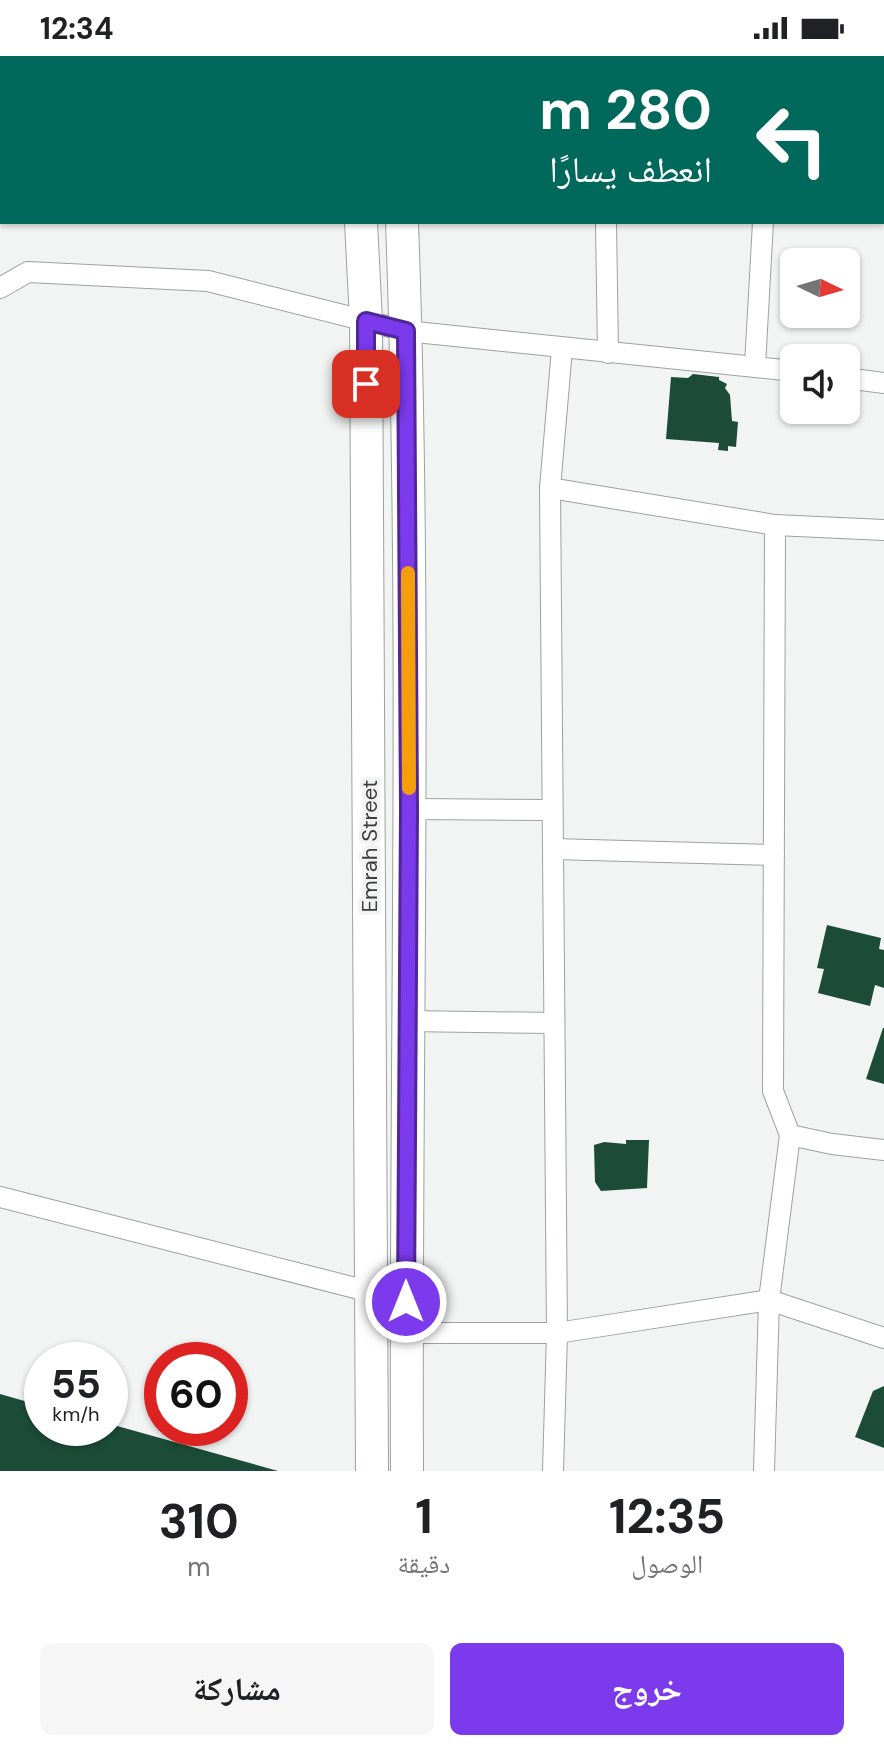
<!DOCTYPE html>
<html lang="ar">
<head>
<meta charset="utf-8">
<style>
  :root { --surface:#fff; --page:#f6f6f6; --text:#202124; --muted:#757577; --accent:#7c3aed }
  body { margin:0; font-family:"DM Sans","Noto Naskh Arabic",sans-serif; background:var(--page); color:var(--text); direction:rtl; height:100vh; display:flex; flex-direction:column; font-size:30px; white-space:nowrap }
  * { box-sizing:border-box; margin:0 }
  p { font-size:26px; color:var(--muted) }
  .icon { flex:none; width:44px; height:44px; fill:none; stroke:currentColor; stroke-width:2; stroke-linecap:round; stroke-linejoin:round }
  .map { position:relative; height:1415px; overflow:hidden; direction:ltr }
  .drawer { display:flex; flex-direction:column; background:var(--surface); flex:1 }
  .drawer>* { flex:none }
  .hud { position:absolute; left:0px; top:0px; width:884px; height:168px; box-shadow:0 2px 6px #0004; direction:rtl; background:#00695c; color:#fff; overflow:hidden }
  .needle { width:52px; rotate:95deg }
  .fabs { position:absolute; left:780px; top:192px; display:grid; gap:16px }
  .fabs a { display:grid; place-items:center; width:80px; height:80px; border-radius:12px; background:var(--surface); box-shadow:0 2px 6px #0004; font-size:40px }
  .speed { position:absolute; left:24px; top:1286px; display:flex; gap:16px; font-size:40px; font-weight:700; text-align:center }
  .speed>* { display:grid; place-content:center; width:104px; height:104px; border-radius:50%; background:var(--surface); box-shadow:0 2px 6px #0004; line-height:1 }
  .speed small { font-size:20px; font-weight:400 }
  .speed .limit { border:12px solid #d22; background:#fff; color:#111 }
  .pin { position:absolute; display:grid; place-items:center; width:68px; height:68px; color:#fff; margin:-34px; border-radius:16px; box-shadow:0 4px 12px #0006 }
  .me { position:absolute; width:88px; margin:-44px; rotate:0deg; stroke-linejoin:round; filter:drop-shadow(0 0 6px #0008) }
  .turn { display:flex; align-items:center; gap:28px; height:168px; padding:0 40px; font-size:36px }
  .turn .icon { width:104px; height:104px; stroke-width:2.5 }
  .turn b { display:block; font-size:56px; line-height:68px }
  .eta { display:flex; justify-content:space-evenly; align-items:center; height:136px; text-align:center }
  .eta b { font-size:48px; font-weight:700; line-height:56px }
  .primary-button { display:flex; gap:16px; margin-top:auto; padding:16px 40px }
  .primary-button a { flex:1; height:92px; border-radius:12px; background:var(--accent); color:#fff; font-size:32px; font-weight:700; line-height:92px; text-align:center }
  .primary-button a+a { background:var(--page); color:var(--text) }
  .status { display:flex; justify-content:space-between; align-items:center; height:56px; padding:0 40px; background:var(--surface); direction:ltr }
  .status svg { height:22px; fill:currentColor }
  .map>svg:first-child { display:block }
  .building { fill:#1c4c38 }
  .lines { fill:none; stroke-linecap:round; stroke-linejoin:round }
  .minor-casing { stroke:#9ea1a0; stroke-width:22 }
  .primary-casing { stroke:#9ea1a0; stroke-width:34 }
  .minor { stroke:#fff; stroke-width:20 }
  .primary { stroke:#fff; stroke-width:32 }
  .route-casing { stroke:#51269a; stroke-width:20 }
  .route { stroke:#7c3aed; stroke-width:14 }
  .slow { stroke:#f59e0b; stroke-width:14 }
  .labels { text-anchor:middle; stroke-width:8; stroke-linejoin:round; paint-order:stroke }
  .street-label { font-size:22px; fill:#3c3d3c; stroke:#f1f4f2 }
</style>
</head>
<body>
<div class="status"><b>12:34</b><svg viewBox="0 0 49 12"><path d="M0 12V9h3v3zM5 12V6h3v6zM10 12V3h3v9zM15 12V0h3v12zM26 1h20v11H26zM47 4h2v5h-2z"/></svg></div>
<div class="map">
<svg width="884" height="1415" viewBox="0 0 884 1415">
  <rect width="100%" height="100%" fill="#f1f4f2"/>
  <g class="building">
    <path d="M693 318 719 321V324L727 328 725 332 730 339 732 365 738 366 736 391 728 390V395L718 394 719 387 666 383 671 321 688 322Z"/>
    <path d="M827 869 881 882 879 893 884 894V932L875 929 870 950 818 937 824 913 817 912Z"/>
    <path d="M883 972H884V1028L866 1023Z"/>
    <path d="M626 1084H649L647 1132 601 1135 595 1126 594 1089 604 1086 626 1088Z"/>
    <path d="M884 1330V1392L855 1381 873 1335Z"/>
    <path d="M0 1338 42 1350V1372H110V1368L278 1415H0Z"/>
  </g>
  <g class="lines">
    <defs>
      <g id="minor">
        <path d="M403 0 422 2"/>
        <path d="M774 2 775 0"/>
        <path d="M606 166 608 297"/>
        <path d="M0 232 28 216 208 225 406 275 794 315"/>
        <path d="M755 310 763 166"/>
        <path d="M846 322 884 327"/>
        <path d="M550 432 775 469 773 1035 790 1079 769 1244 764 1415"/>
        <path d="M775 469 884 474"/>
        <path d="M409 753 552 754"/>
        <path d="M553 793 774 799"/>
        <path d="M407 965 554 967"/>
        <path d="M790 1079 832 1088 884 1094"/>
        <path d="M0 1141 371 1236"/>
        <path d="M406 1277H557L769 1244 884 1282"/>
        <path d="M553 1415 557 1277 550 432 562 293"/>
      </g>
      <g id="primary">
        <path d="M354 0V2"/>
        <path d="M396 0V2"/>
        <path d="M361 166 366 265 372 1415"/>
        <path d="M402 166C417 582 405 999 407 1415"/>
      </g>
    </defs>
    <use href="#minor" class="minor-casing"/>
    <use href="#primary" class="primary-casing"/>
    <use href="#minor" class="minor"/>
    <use href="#primary" class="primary"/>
  </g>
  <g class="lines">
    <defs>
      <path id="route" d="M366 328V265L406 275 409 753 406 1246"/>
    </defs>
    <use href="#route" class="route-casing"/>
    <use href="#route" class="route"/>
    <path class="slow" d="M408 517 409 732"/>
  </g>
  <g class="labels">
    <g class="street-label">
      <text transform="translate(369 790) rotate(-90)" y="8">Emrah Street</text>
    </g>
  </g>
</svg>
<div class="fabs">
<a><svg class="needle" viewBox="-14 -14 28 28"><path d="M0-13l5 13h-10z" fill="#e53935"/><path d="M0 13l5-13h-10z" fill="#757577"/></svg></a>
<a><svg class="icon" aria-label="sound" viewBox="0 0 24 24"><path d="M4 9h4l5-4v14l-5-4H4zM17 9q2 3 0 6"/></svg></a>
</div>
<div class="speed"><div>55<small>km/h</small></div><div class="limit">60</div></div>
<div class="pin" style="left:366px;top:328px;background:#d93025"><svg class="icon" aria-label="arrive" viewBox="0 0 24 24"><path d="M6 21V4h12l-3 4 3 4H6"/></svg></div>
<svg class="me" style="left:406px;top:1246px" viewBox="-20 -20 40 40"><circle r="17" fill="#7c3aed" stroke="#fff" stroke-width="3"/><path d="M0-11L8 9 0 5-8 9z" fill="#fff"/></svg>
<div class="hud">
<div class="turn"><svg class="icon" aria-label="left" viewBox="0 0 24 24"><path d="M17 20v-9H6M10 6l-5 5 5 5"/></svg><div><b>280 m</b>انعطف يسارًا</div></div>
</div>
</div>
<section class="drawer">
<div class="eta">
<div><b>12:35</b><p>الوصول</p></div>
<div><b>1</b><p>دقيقة</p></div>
<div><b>310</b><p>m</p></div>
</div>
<div class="primary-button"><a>خروج</a><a>مشاركة</a></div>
</section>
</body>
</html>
